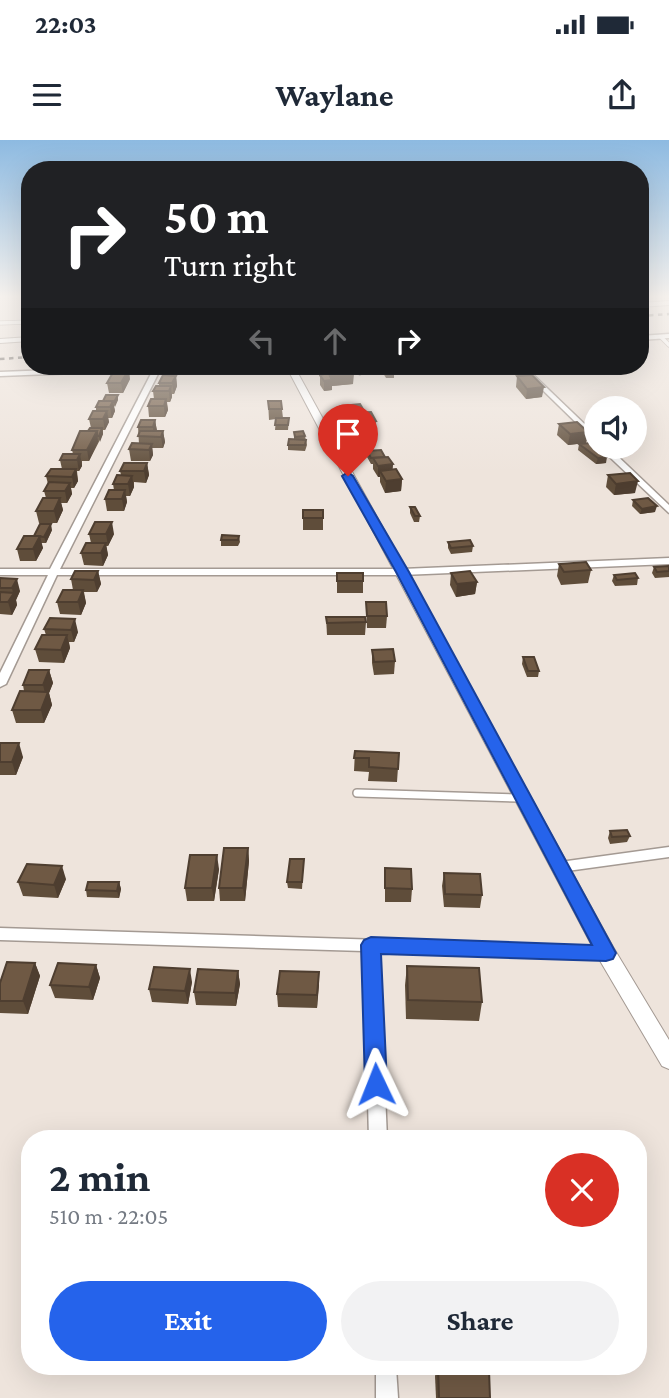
<!DOCTYPE html>
<html lang="en">
<head>
<meta charset="utf-8">
<style>
  :root { --surface:#fff; --page:#f2f2f3; --text:#1f2937; --muted:#747a83; --accent:#2563eb }
  body { margin:0; font-family:"Crimson Pro",serif; background:var(--page); color:var(--text); height:100vh; display:flex; flex-direction:column; font-size:26px; white-space:nowrap }
  * { box-sizing:border-box; margin:0 }
  p { font-size:23px; color:var(--muted) }
  .icon { flex:none; width:38px; height:38px; fill:none; stroke:currentColor; stroke-width:2; stroke-linecap:round; stroke-linejoin:round }
  .map { position:relative; flex:1; overflow:hidden }
  .details { position:absolute; left:21px; top:990px; width:626px; height:245px; display:flex; flex-direction:column; background:var(--surface); border-radius:28px; box-shadow:0 7px 28px #0002 }
  .details>* { flex:none }
  .hud { position:absolute; left:21px; top:21px; width:628px; height:214px; border-radius:28px; box-shadow:0 7px 28px #0002; background:#202124; color:#fff; overflow:hidden }
  .fabs { position:absolute; left:584px; top:256px; display:grid; gap:14px }
  .fabs a { display:grid; place-items:center; width:63px; height:63px; border-radius:50%; background:var(--surface); box-shadow:0 7px 28px #0002; font-size:35px }
  .pin { position:absolute; display:grid; place-items:center; width:60px; height:60px; color:#fff; margin:-72px -30px; border-radius:50% 50% 50% 0; rotate:-45deg; box-shadow:0 0 7px #0007 }
  .pin .icon { rotate:45deg }
  .me { position:absolute; width:77px; margin:-38px; rotate:358deg; stroke-linejoin:round; filter:drop-shadow(0 0 5px #0008) }
  .turn { display:flex; align-items:center; gap:24px; height:147px; padding:0 28px; font-size:32px }
  .turn .icon { width:91px; height:91px; stroke-width:2.5 }
  .turn b { display:block; font-size:49px; line-height:60px }
  .lanes { display:flex; align-items:center; height:66px; padding:0 28px; background:#0003; justify-content:center; gap:35px; direction:ltr }
  .lanes .off { opacity:.35 }
  .round { display:grid; place-items:center; flex:none; width:74px; height:74px; border-radius:37px; background:var(--page) }
  .headline { display:flex; align-items:center; justify-content:space-between; height:119px; padding:0 28px }
  h1 { font-size:42px; font-weight:700; line-height:52px }
  .action { display:flex; gap:14px; margin-top:auto; padding:14px 28px }
  .action a { flex:1; height:80px; border-radius:42px; background:var(--accent); color:#fff; font-size:28px; font-weight:700; line-height:80px; text-align:center }
  .action a+a { background:var(--page); color:var(--text) }
  .status { display:flex; justify-content:space-between; align-items:center; height:49px; padding:0 35px; background:var(--surface); direction:ltr }
  .status svg { height:19px; fill:currentColor }
  header { display:flex; justify-content:space-between; align-items:center; height:91px; padding:0 28px; background:var(--surface); font-size:32px; font-weight:700 }
  .map>svg:first-child { display:block }
  .lines { fill:none; stroke-linecap:round; stroke-linejoin:round }
  .service-far1-casing { stroke:#a49a93; stroke-width:5 }
  .service-casing { stroke:#a49a93; stroke-width:10 }
  .minor-casing { stroke:#a49a93; stroke-width:3 }
  .tertiary-casing { stroke:#a49a93; stroke-width:2 }
  .service-far1 { stroke:#fff; stroke-width:3.5 }
  .service { stroke:#fff; stroke-width:7 }
  .minor { fill:#fff; fill-rule:evenodd }
  .tertiary { fill:#fff; fill-rule:evenodd }
  .rail { stroke:#67615c; stroke-width:2.5; stroke-dasharray:4.5 4.5; stroke-linecap:butt }
  .wall { fill:#5f4d3a }
  .shaded-wall { fill:#4e3e30 }
  .building { fill:#6f5944; stroke:#4e3e30; stroke-width:2 }
  .route { fill:#2563eb; stroke:#184099; stroke-width:2 }
</style>
</head>
<body>
<div class="status"><b>22:03</b><svg viewBox="0 0 49 12"><path d="M0 12V9h3v3zM5 12V6h3v6zM10 12V3h3v9zM15 12V0h3v12zM26 1h20v11H26zM47 4h2v5h-2z"/></svg></div>
<header><svg class="icon" aria-label="menu" viewBox="0 0 24 24"><path d="M4 6h16M4 12h16M4 18h16"/></svg>Waylane<svg class="icon" aria-label="share" viewBox="0 0 24 24"><path d="M12 15V3M7 8l5-5 5 5M5 13v7h14v-7"/></svg></header>
<div class="map">
<svg width="669" height="1258" viewBox="0 0 669 1258">
  <rect width="100%" height="100%" fill="#eee4dc"/>
  <g class="lines">
    <defs>
      <g id="service-far1">
        <path d="M0 183 30 182"/>
        <path d="M661 197 669 205"/>
        <path d="M355 226 360 233"/>
        <path d="M398 226 401 229"/>
        <path d="M415 226 417 228"/>
      </g>
      <path id="service" d="M357 653 519 658"/>
      <g id="minor">
        <path d="M669 194V198L640 200V196Z"/>
        <path d="M156 226H212L209 228 160 230 60 429H402L669 418V424L402 435H57L6 544 0 547V533L48 435H0V429H50L153 230 0 236V232Z"/>
        <path d="M518 226H524L597 296V303Z"/>
        <path d="M598 306H607L669 365V373Z"/>
        <path d="M669 707V717L560 732 555 731 553 727 555 723 560 722Z"/>
        <path d="M0 788 606 807 611 809 613 813 611 817 606 819 379 812 387 999H369L364 811 0 800Z"/>
        <path d="M376 1227H396L398 1258H376Z"/>
      </g>
      <g id="tertiary">
        <path d="M669 161V165L640 167V163Z"/>
        <path d="M30 197V201L0 203V199Z"/>
        <path d="M286 226H294L613 807 669 900V929L662 926 599 819Z"/>
      </g>
    </defs>
    <use href="#service-far1" class="service-far1-casing"/>
    <use href="#service" class="service-casing"/>
    <use href="#minor" class="minor-casing"/>
    <use href="#tertiary" class="tertiary-casing"/>
    <use href="#service-far1" class="service-far1"/>
    <use href="#service" class="service"/>
    <use href="#minor" class="minor"/>
    <use href="#tertiary" class="tertiary"/>
    <g class="rail">
      <path d="M640 176 669 174"/>
      <path d="M0 219 30 217"/>
    </g>
  </g>
  <g class="wall">
    <path d="M315 226 330 228 353 244 332 246V250L324 251 320 245V237L316 230Z"/>
    <path d="M435 226H452L454 227 453 232 438 234 435 229Z"/>
    <path d="M479 226H496V229L482 230Z"/>
    <path d="M383 228 394 238H386L383 233Z"/>
    <path d="M176 236 177 246 174 254H172V257L170 262H167L168 270 165 277H149L148 266 154 259 153 251 159 246V243Z"/>
    <path d="M517 236 542 257 526 259 516 247Z"/>
    <path d="M130 239 123 253H109L107 243Z"/>
    <path d="M118 260 114 267 115 271 112 278H108L109 282 105 290H103V294L89 321H82V326L79 331H77L78 341 74 348H71L72 354 67 363H61L63 370 57 383H39L36 371 46 358 44 351 48 344 46 336 62 329 60 320 73 314 72 310 91 288 89 279 96 271V267Z"/>
    <path d="M268 261H281L283 278H289L288 290H275L276 279 269 280Z"/>
    <path d="M341 266 363 269V272L376 281 375 291H373L374 298 357 299 350 284V275L344 276 341 271Z"/>
    <path d="M155 280 157 291H163L165 302 163 308H152L153 315 150 321H131L129 309 139 304 138 287Z"/>
    <path d="M559 284 588 292 586 303 568 305 557 295Z"/>
    <path d="M294 292 305 296 307 305 305 311 288 310V305L294 299Z"/>
    <path d="M579 304 606 323 596 324 578 310Z"/>
    <path d="M367 311 385 317 393 324 392 330 402 339 401 351 385 353 380 342V337H378L373 329V324H371L367 317Z"/>
    <path d="M147 323 149 335 146 343 134 342V347L130 356H126L127 362 124 371H107L105 359 114 350 113 344 121 335 120 331Z"/>
    <path d="M608 335 635 353 614 355 606 347Z"/>
    <path d="M633 360 655 372 640 374 632 366Z"/>
    <path d="M410 367 420 376 419 382H414L410 373Z"/>
    <path d="M323 370V390H303V378Z"/>
    <path d="M52 390 46 403H41L43 408 36 421H20L17 409 34 396Z"/>
    <path d="M89 394H114L108 406H106L108 415 103 426 84 425 81 413 91 403Z"/>
    <path d="M239 396 240 402 238 406H221V400Z"/>
    <path d="M448 402 473 406 472 412 451 414 448 408Z"/>
    <path d="M559 424 591 430 588 443 561 445 557 436Z"/>
    <path d="M669 426V437L655 438 652 433 654 427Z"/>
    <path d="M98 431 101 444 97 452H84L86 463 81 475 60 474 57 462 73 450 71 439Z"/>
    <rect x="337" y="433" width="26" height="20"/>
    <path d="M451 433 477 442 475 454 456 457 450 445Z"/>
    <path d="M614 435 638 438 637 445 615 446 612 441Z"/>
    <path d="M0 438 20 451 16 460 17 465 12 475 0 474Z"/>
    <path d="M366 462 387 476 386 488H367Z"/>
    <path d="M326 477 366 482 365 495H327Z"/>
    <path d="M50 478 78 492 74 502H69L70 508 64 523 39 522 35 509 46 495 44 489Z"/>
    <path d="M372 510 395 521 394 534 374 535 372 523Z"/>
    <path d="M523 517 539 531 538 537H527L522 524Z"/>
    <path d="M49 530 53 543 49 553 52 565 44 583H16L12 570 24 551 23 545Z"/>
    <path d="M0 603 23 617 16 635H0Z"/>
    <path d="M355 611 399 613 397 642 368 641 369 632 354 631Z"/>
    <path d="M610 691 630 696 627 702 610 704 608 698Z"/>
    <path d="M248 708 249 721 245 761H220L219 748Z"/>
    <path d="M304 719 302 749 288 748 287 742Z"/>
    <path d="M385 728 412 749 411 762H385Z"/>
    <path d="M219 729 214 761H187L185 748Z"/>
    <path d="M444 733 482 755 480 768 444 767 442 746Z"/>
    <path d="M66 739 58 758 23 756 18 742Z"/>
    <path d="M119 742 121 749 119 758 87 757 86 750Z"/>
    <path d="M35 823 40 836 28 874 0 873V843Z"/>
    <path d="M96 825 100 838 93 860 55 858 50 845Z"/>
    <path d="M407 826 482 862 479 881 406 879 405 845Z"/>
    <path d="M238 831 240 844 236 866 196 865 194 852Z"/>
    <path d="M319 832 317 868 278 867 277 854Z"/>
    <path d="M192 842 188 864 152 862 149 849Z"/>
    <path d="M438 1227 490 1258H436L435 1236Z"/>
  </g>
  <g class="shaded-wall">
    <path d="M454 227 453 232 438 234V228Z"/>
    <path d="M129 229 130 239 123 253 121 243Z"/>
    <path d="M387 233H394V238H386Z"/>
    <path d="M354 234 353 244 332 246V250L324 251V241L330 236Z"/>
    <path d="M176 236 177 246 174 254 172 243Z"/>
    <path d="M171 246 172 257 170 262 169 251Z"/>
    <path d="M544 247 542 257 526 259 527 249Z"/>
    <path d="M118 255V260L115 267 114 262Z"/>
    <path d="M166 259 168 270 165 277 164 266Z"/>
    <path d="M113 261 115 271 112 278 110 267Z"/>
    <path d="M363 269V274L344 276V270Z"/>
    <path d="M107 271 109 282 105 290 103 279Z"/>
    <path d="M155 280 157 291 154 298 153 287Z"/>
    <path d="M102 288 103 294 100 302 99 296Z"/>
    <path d="M97 291 98 302 89 321 87 310Z"/>
    <path d="M163 291 165 302 163 308 161 297Z"/>
    <path d="M588 292 586 303 568 305 570 294Z"/>
    <path d="M152 304 153 315 150 321 149 310Z"/>
    <path d="M80 314 82 326 79 331 77 320Z"/>
    <path d="M607 317 606 323 596 324 598 318Z"/>
    <path d="M147 323 149 335 146 343 144 331Z"/>
    <path d="M393 324 392 336 380 331V337H378V326Z"/>
    <path d="M76 329 78 341 74 348 72 337Z"/>
    <path d="M132 336 134 347 130 356 128 344Z"/>
    <path d="M402 339 401 351 385 353 386 341Z"/>
    <path d="M638 341 635 353 614 355 616 344Z"/>
    <path d="M70 343 72 354 67 363 65 351Z"/>
    <path d="M125 350 127 362 124 371 122 359Z"/>
    <path d="M60 358 63 370 57 383 54 371Z"/>
    <path d="M657 366 655 372 640 374 642 369Z"/>
    <path d="M112 382 114 394 108 406 106 394Z"/>
    <path d="M51 384 52 390 46 403 44 397Z"/>
    <path d="M40 396 43 408 36 421 33 409Z"/>
    <path d="M106 403 108 415 103 426 101 413Z"/>
    <path d="M98 431 101 444 97 452 94 440Z"/>
    <path d="M17 439 20 451 16 460 17 465 12 475 8 462 13 453 12 448Z"/>
    <path d="M477 442 475 454 456 457 457 444Z"/>
    <path d="M83 450 86 463 81 475 78 462Z"/>
    <path d="M75 479 78 492 74 502 71 490Z"/>
    <path d="M67 495 70 508 64 523 61 510Z"/>
    <path d="M49 530 53 543 49 553 52 565 44 583 41 570 46 557 43 545Z"/>
    <path d="M19 603 23 617 16 635 12 622Z"/>
    <path d="M248 708 249 721 245 761 243 748Z"/>
    <path d="M217 715 219 729 214 761 212 748Z"/>
    <path d="M62 726 66 739 58 758 54 745Z"/>
    <path d="M119 742 121 749 119 758 117 751Z"/>
    <path d="M35 823 40 836 28 874 23 861Z"/>
    <path d="M96 825 100 838 93 860 89 847Z"/>
    <path d="M190 829 192 842 188 864 185 851Z"/>
    <path d="M238 831 240 844 236 866 235 853Z"/>
    <path d="M319 832V845L317 868V855Z"/>
  </g>
  <g class="building">
    <path d="M316 226H328L330 228 321 229 320 232Z"/>
    <path d="M436 226H452L454 227 438 228Z"/>
    <path d="M343 227 354 234 330 236 332 240 324 241 320 235 324 234 321 229Z"/>
    <path d="M390 227 394 233H387L383 228Z"/>
    <path d="M115 229H129L121 243H107Z"/>
    <path d="M163 235 176 236 172 243H159Z"/>
    <path d="M532 235 544 247 527 249 517 236Z"/>
    <path d="M156 246H171L169 251H153Z"/>
    <path d="M106 255H118L114 262H112L113 261H103Z"/>
    <path d="M151 259H166L164 266H148Z"/>
    <path d="M99 261H113L110 267H96Z"/>
    <path d="M268 261H281L282 269H269Z"/>
    <path d="M360 264 363 269 344 270 341 266Z"/>
    <path d="M93 271H107L103 279H89Z"/>
    <path d="M371 272 376 281 354 282 350 273Z"/>
    <path d="M276 278H289L288 285H275Z"/>
    <path d="M141 280H155L153 287H138Z"/>
    <path d="M577 282 588 292 570 294 559 284Z"/>
    <path d="M371 287 374 292 357 294 354 288Z"/>
    <path d="M90 288H102L99 296H97V291H88Z"/>
    <path d="M80 291H97L87 310H72Z"/>
    <path d="M140 291H163L161 297 138 296Z"/>
    <path d="M303 291 305 296 295 297 294 292Z"/>
    <path d="M289 299 306 300 305 305H288Z"/>
    <path d="M132 303 152 304 149 310 129 309Z"/>
    <path d="M591 303 607 317 598 318 579 304Z"/>
    <path d="M381 310 385 317 371 318 367 311Z"/>
    <path d="M63 314H80L77 320H60Z"/>
    <path d="M388 317 393 324 378 326 373 318Z"/>
    <path d="M124 323H147L144 331H120Z"/>
    <path d="M51 329H76L72 337 46 336Z"/>
    <path d="M396 329 402 339 386 341 380 331Z"/>
    <path d="M630 333 638 341 616 344 608 335Z"/>
    <path d="M117 335 132 336 128 344H113Z"/>
    <path d="M49 342 70 343 65 351H44Z"/>
    <path d="M109 350H125L122 359H105Z"/>
    <path d="M43 358H60L54 371H36Z"/>
    <path d="M648 358 657 366 642 369 633 360Z"/>
    <path d="M410 367H415L420 376H415Z"/>
    <rect x="303" y="370" width="20" height="8"/>
    <path d="M95 382H112L106 394H89Z"/>
    <path d="M40 384H51L44 397 34 396Z"/>
    <path d="M222 395 239 396 238 400H221Z"/>
    <path d="M24 396H40L33 409H17Z"/>
    <path d="M470 400 473 406 451 408 448 402Z"/>
    <path d="M86 403H106L101 413H81Z"/>
    <path d="M586 422 591 430 564 432 559 424Z"/>
    <path d="M669 426V431L657 432 654 427Z"/>
    <path d="M75 431H98L94 440 71 439Z"/>
    <path d="M470 431 477 442 457 444 451 433Z"/>
    <rect x="337" y="433" width="26" height="8"/>
    <path d="M635 433 638 438 617 440 614 435Z"/>
    <path d="M0 438 17 439 12 448H0Z"/>
    <path d="M63 450H83L78 462H57Z"/>
    <path d="M0 452 14 453 8 462H0Z"/>
    <path d="M366 462H386L387 476H367Z"/>
    <path d="M326 477H365L366 482 327 483Z"/>
    <path d="M50 478 75 479 71 490 44 489Z"/>
    <path d="M42 495H67L61 510 35 509Z"/>
    <path d="M393 509 395 521 374 522 372 510Z"/>
    <path d="M523 517H534L539 531H528Z"/>
    <path d="M29 530H49L43 545H23Z"/>
    <path d="M20 551 48 552 41 570H12Z"/>
    <path d="M0 603H19L12 622H0Z"/>
    <path d="M355 611 399 613 398 629 369 627V618H354Z"/>
    <path d="M627 690 630 696 612 697 610 691Z"/>
    <path d="M224 708H248L243 748H219Z"/>
    <path d="M190 715H217L212 748H185Z"/>
    <path d="M290 719H304L302 742H287Z"/>
    <path d="M27 724 62 726 54 745 18 742Z"/>
    <path d="M385 728 411 729 412 749 385 748Z"/>
    <path d="M444 733 480 734 482 755 445 754Z"/>
    <path d="M88 742H119L117 751 86 750Z"/>
    <path d="M7 822 35 823 23 861H0V843Z"/>
    <path d="M58 823 96 825 89 847 50 845Z"/>
    <path d="M407 826 479 828 482 862 408 860Z"/>
    <path d="M154 827 190 829 185 851 149 849Z"/>
    <path d="M198 829 238 831 235 853 194 852Z"/>
    <path d="M280 831 319 832 317 855 277 854Z"/>
    <rect x="282" y="992" width="50" height="7"/>
    <path d="M438 1227 489 1230 490 1258H439Z"/>
  </g>
  <linearGradient id="sky" x2="0" y2="1"><stop stop-color="#8dbae1"/><stop offset="0.47" stop-color="#f7f3ef"/><stop offset="1" stop-color="#f7f3ef" stop-opacity="0"/></linearGradient>
  <rect width="669" height="333" fill="url(#sky)"/>
  <path class="route" d="M348 332 353 336 409 432 616 813 613 819 606 821 381 814 387 944 384 951 376 954 368 951 365 944 361 805 364 800 371 797 592 805 396 432 342 336Z"/>
</svg>
<div class="fabs">
<a><svg class="icon" aria-label="sound" viewBox="0 0 24 24"><path d="M4 9h4l5-4v14l-5-4H4zM17 9q2 3 0 6"/></svg></a>
</div>
<div class="pin" style="left:348px;top:336px;background:#d93025"><svg class="icon" aria-label="arrive" viewBox="0 0 24 24"><path d="M6 21V4h12l-3 4 3 4H6"/></svg></div>
<svg class="me" style="left:376px;top:944px" viewBox="-20 -20 40 40"><path d="M0-17L14 15 0 8-14 15z" fill="#2563eb" stroke="#fff" stroke-width="4"/></svg>
<div class="hud">
<div class="turn"><svg class="icon" aria-label="right" viewBox="0 0 24 24"><path d="M7 20v-9h11M14 6l5 5-5 5"/></svg><div><b>50 m</b>Turn right</div></div>
<div class="lanes"><svg class="icon off" aria-label="left" viewBox="0 0 24 24"><path d="M17 20v-9H6M10 6l-5 5 5 5"/></svg><svg class="icon off" aria-label="ahead" viewBox="0 0 24 24"><path d="M12 20V5M6 11l6-6 6 6"/></svg><svg class="icon" aria-label="right" viewBox="0 0 24 24"><path d="M7 20v-9h11M14 6l5 5-5 5"/></svg></div>
</div>
<section class="details">
<div class="headline"><div><h1>2 min</h1><p>510 m · 22:05</p></div><a class="round" style="background:#d93025;color:#fff"><svg class="icon" aria-label="close" viewBox="0 0 24 24"><path d="M6 6l12 12M18 6L6 18"/></svg></a></div>
<div class="action"><a>Exit</a><a>Share</a></div>
</section>
</div>
</body>
</html>
